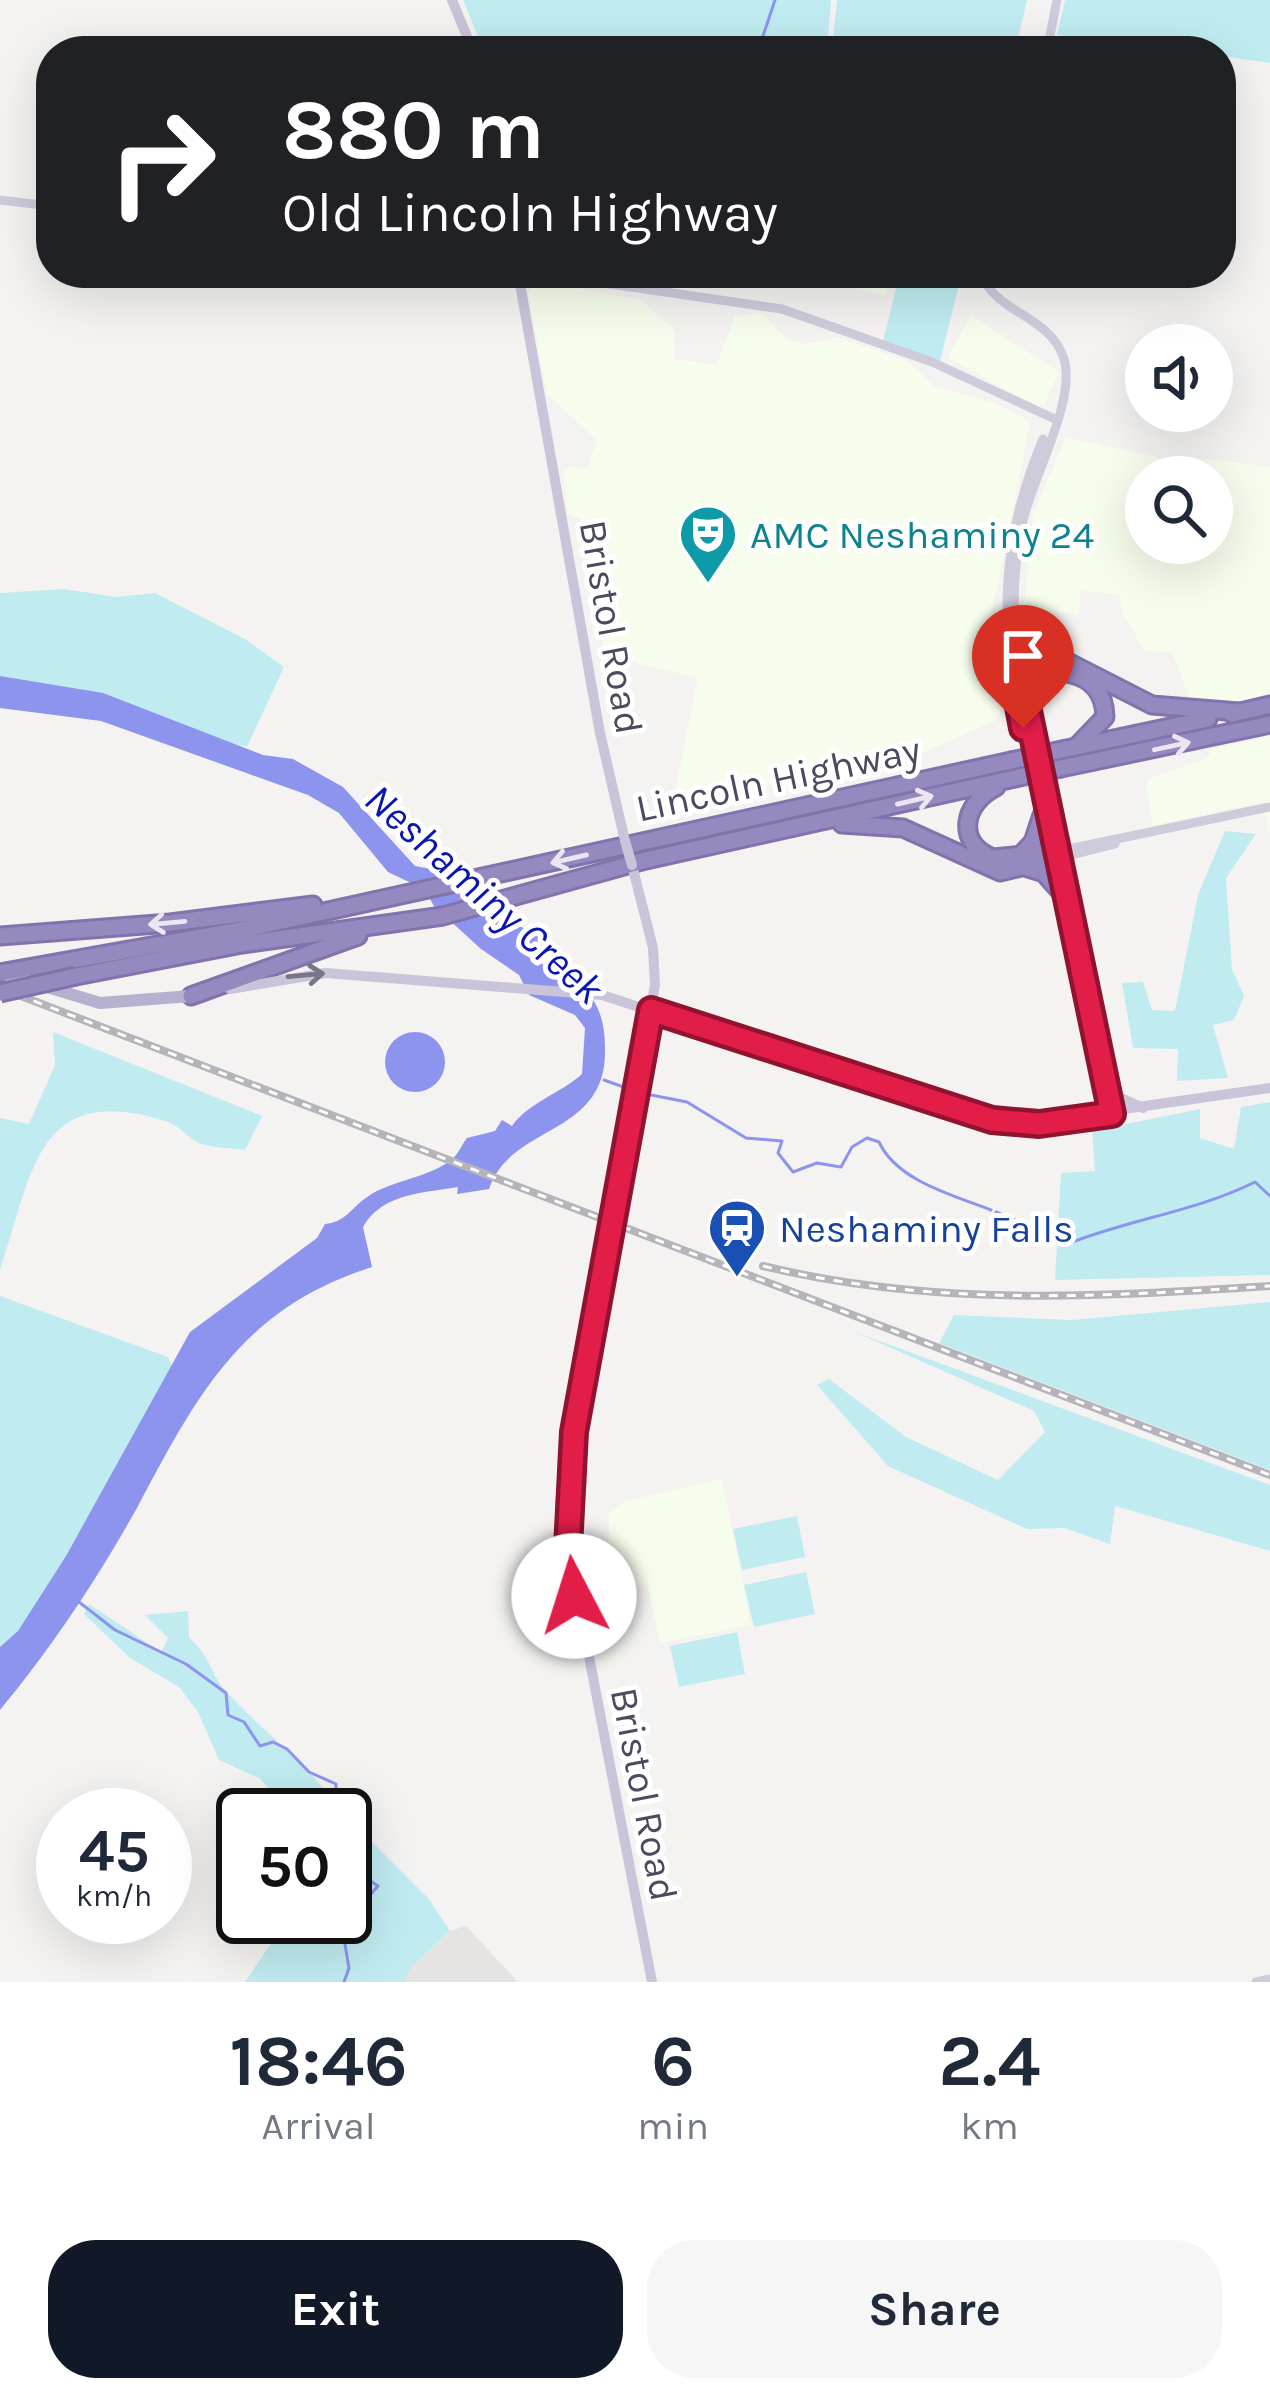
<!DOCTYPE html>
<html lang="en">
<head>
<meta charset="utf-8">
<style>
  :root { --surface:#fff; --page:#f6f6f7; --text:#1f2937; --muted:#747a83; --accent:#111827 }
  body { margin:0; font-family:Karla,sans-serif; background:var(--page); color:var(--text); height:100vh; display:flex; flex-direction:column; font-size:45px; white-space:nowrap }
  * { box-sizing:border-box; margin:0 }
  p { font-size:39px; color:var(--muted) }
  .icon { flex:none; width:66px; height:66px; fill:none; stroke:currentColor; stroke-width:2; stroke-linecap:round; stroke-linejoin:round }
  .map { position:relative; height:1982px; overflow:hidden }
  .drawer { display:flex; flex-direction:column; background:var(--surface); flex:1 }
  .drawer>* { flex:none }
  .top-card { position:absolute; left:36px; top:36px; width:1200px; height:252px; border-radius:48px; box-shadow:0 12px 48px #0002; background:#202124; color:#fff; overflow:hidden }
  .tools { position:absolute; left:1125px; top:324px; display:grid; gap:24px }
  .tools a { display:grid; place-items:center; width:108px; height:108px; border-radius:50%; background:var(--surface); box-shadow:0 12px 48px #0002; font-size:60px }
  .speed { position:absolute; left:36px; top:1788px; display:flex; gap:24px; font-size:60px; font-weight:700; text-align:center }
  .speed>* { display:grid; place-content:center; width:156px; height:156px; border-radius:50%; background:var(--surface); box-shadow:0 12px 48px #0002; line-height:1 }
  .speed small { font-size:30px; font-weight:400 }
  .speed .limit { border:6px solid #111; border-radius:18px; background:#fff; color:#111 }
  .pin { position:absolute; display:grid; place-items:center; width:102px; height:102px; color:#fff; margin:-123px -51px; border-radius:50% 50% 50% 0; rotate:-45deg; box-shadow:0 0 12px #0007 }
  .pin .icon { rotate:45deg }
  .me { position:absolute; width:132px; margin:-66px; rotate:355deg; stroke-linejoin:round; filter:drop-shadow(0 0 9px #0008) }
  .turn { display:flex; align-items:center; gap:42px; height:252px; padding:0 48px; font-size:54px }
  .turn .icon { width:156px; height:156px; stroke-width:2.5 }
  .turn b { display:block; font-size:84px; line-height:102px }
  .eta { display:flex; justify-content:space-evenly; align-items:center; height:204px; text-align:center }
  .eta b { font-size:72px; font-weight:700; line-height:84px }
  .button { display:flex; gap:24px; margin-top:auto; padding:24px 48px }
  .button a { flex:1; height:138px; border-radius:48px; background:var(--accent); color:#fff; font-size:48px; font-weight:700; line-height:138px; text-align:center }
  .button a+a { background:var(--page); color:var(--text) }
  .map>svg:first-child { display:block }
  .commercial { fill:#f6fdec; fill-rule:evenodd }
  .education { fill:#e5e4e3 }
  .green { fill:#c0ecf1 }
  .water { fill:#8d94ee }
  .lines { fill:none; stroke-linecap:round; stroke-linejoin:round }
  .stream { stroke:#8d94ee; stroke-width:3 }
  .motorway-casing { stroke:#8174ac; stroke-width:21 }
  .tertiary { stroke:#cecbdb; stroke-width:9 }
  .secondary { stroke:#c9c4da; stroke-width:10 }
  .primary { stroke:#b7b1d0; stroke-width:12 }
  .motorway { stroke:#9589c0; stroke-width:15 }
  .rail-casing { stroke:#b6b3bb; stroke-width:8 }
  .rail { stroke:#fff; stroke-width:3; stroke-dasharray:9; stroke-linecap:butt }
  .motorway-bridge-casing { stroke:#8174ac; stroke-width:21; stroke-linecap:butt }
  .secondary-bridge { stroke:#c9c4da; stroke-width:10 }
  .motorway-bridge { stroke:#9589c0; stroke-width:15 }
  .oneway { stroke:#eae7f2 }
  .oneway2 { stroke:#78748a }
  .route-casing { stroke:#92132f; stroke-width:30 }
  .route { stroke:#e11d48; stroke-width:21 }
  .labels { text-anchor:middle; stroke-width:10; stroke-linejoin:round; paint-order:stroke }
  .culture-label { font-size:39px; fill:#0d838f; stroke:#fff; text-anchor:start }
  .street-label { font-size:39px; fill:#4d495f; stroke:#fff }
  .transit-label { font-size:39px; fill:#164399; stroke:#fff; text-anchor:start }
  .water-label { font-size:42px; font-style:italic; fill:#0a16b0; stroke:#fff }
</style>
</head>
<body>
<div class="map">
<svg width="1270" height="1982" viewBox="0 0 1270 1982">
  <rect width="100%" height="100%" fill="#f4f3f1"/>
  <g class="commercial">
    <path d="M683 273H779L775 289 680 278Z"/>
    <path d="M783 273H890L886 295Z"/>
    <path d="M536 281 642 300 675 331 674 359 717 365 735 316 763 314 787 339 805 344 838 337 909 362 934 386 994 403 1030 421 988 633 990 684 1002 706 998 719 883 771 674 797 698 678 605 656 582 519 568 514 563 472 572 466 587 470 597 441 547 393 528 294Z"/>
    <path d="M971 315 1059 372 1042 409 948 358Z"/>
    <path d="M1066 437 1157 457 1172 466 1207 459 1270 467V696L1219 710 1190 699 1172 652 1145 651 1122 613 1120 595 1081 590 1079 614 1024 608 1033 515ZM1146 477H1212V543H1146Z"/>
    <path d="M1270 736V834L1261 802 1153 826 1146 785 1150 778 1210 757V750Z"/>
    <path d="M722 1479 751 1625 660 1643 647 1583 610 1591 609 1513 625 1501Z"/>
  </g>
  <path class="education" d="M466 1926 518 1982H405L412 1966 450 1931Z"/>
  <g class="green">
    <path d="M463 0H831L827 51H484Z"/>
    <path d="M837 0H1027L1015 51H832Z"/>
    <path d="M1065 0H1270V63L1221 56V51L1057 35Z"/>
    <path d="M900 273H962L940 361 883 341Z"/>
    <path d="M64 589 117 597 155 593 245 639 284 667 247 747 0 681V593Z"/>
    <path d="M1225 831 1256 834 1226 878 1232 969 1244 996 1234 1020 1213 1025 1228 1078 1177 1081 1178 1049 1133 1048 1122 983 1143 982 1152 1010 1175 1011 1198 895Z"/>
    <path d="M53 1032 262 1116 245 1150C231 1148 212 1148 199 1143 188 1138 180 1126 168 1122 36 1079 33 1173 0 1270V1118L29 1124 55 1065Z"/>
    <path d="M1270 1102V1275L1055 1280 1061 1173 1095 1171 1092 1131 1200 1109V1138L1234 1149 1241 1107Z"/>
    <path d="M0 1296 168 1357 186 1398 0 1699Z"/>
    <path d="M1270 1302V1470L939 1343 954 1315 1072 1320Z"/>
    <path d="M855 1332 1270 1485V1551L1115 1506 1110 1544 1064 1528 1027 1529 888 1466 817 1385 829 1379 906 1437 998 1480 1045 1432 1034 1411Z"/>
    <path d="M797 1516 805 1557 742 1570 733 1529Z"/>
    <path d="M806 1572 815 1614 754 1627 744 1585Z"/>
    <path d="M89 1604 161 1652 168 1638 145 1615 188 1611 189 1638C213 1659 209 1673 226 1691 266 1735 310 1766 345 1815H296L259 1778 219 1760 198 1712 179 1687 130 1658 84 1614Z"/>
    <path d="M737 1632 745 1674 679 1687 670 1646Z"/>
    <path d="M345 1815 429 1899 450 1931 412 1966 405 1982H245L289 1917H345Z"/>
  </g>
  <g class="water">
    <path d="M0 676 103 693 263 755 293 759 343 787 415 866 458 874 492 909 553 946 555 954 515 946C534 967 567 968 585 989 601 1007 605 1026 605 1049 607 1137 511 1123 489 1189L457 1194 458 1187C424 1193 382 1193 363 1227L372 1267C243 1308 198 1393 138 1506 100 1575 50 1650 0 1710V1647L18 1631 66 1556 190 1332 317 1238 325 1224C345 1222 351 1209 363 1200 388 1180 423 1180 450 1161 459 1154 460 1147 467 1138L495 1131 502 1120 512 1126C528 1103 561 1093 582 1074L585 1028 575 1015 529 995 519 975 481 949 434 906 424 889 388 872 339 813 308 795 101 721 0 708Z"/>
    <circle cx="415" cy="1062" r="30"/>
  </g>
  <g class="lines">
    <g class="stream">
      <path d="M758 51 775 0"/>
      <path d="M625 277 626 273"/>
      <path d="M604 1080 629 1089"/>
      <path d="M641 1093 687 1102 746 1138 782 1141 778 1153 793 1172 817 1163 841 1167 852 1147 867 1138 879 1142C897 1181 953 1195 991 1210"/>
      <path d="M996 1212 1070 1243C1131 1219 1197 1211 1255 1182L1270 1196"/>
      <path d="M79 1602 115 1630 186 1664 226 1693 228 1715 244 1722 260 1746 273 1742 287 1749 309 1772 336 1784V1815"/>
      <path d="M344 1982 349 1968 342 1927 378 1886 345 1864"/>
    </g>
    <defs>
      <g id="motorway">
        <path d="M1014 624 1051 658"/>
        <path d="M1011 664 1060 658 1152 705 1239 712"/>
        <path d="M1014 674C1051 669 1104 666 1105 717L1079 744"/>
        <path d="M1232 714 1270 705"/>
        <path d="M1057 751 1208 719"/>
        <path d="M1061 768 1270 724"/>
        <path d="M996 787C963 803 955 843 993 858L1045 853"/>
        <path d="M842 824 903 828 1000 872 1052 860"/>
        <path d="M1018 858 1033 842 1042 815"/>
        <path d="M1028 868 1044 873 1058 889"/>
        <path d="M0 936 170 923 313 905"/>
        <path d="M0 973 241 930 1011 761"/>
        <path d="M76 976 242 944 443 916 646 860 1015 778"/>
        <path d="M191 996 358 936"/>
      </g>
    </defs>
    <use href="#motorway" class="motorway-casing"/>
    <g class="tertiary">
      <path d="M1047 51 1057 0"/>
      <path d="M0 200 51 206"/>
      <path d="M534 273 782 309 932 362 1055 419"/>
      <path d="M980 273C997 314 1048 315 1063 356 1079 398 1031 479 1022 525 1013 570 1012 617 1018 663"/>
      <path d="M1011 664C1000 585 1012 513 1043 439"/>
      <path d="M1059 851 1270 807"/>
      <path d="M1060 858 1115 844"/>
      <path d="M1256 1982 1270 1979"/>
    </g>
    <g class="secondary">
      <path d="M452 0 473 51"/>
      <path d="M518 273 600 733 625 841"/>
      <path d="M1020 671 1098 1040"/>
      <path d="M1012 672 1111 1114"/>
      <path d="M632 865 653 948 655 985 576 1416 568 1548 652 1982"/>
      <path d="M230 989 326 973 602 995 936 1104 1020 1124 1270 1088"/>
      <path d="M1108 1084 1121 1098 1143 1108"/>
    </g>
    <path class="primary" d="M1 973 100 1003 191 996"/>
    <use href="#motorway" class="motorway"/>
    <defs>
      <g id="rail">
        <path d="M0 988 1270 1475"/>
        <path d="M763 1266C932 1307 1099 1297 1270 1286"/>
      </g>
    </defs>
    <use href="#rail" class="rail-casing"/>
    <use href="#rail" class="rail"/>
    <defs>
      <g id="motorway-bridge">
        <path d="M1011 761 1057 751"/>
        <path d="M1015 778 1061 768"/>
        <path d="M0 993 76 976"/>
      </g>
    </defs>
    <use href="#motorway-bridge" class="motorway-bridge-casing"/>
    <path class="secondary-bridge" d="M625 841 632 865"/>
    <use href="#motorway-bridge" class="motorway-bridge"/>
  </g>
  <defs><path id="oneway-shaft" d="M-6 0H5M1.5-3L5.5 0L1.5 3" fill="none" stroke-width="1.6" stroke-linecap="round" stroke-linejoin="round" transform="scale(3)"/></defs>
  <g class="oneway">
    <use href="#oneway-shaft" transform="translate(1172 746) rotate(-12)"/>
    <use href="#oneway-shaft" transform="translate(915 800) rotate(-13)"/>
    <use href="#oneway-shaft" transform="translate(569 859) rotate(167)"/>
    <use href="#oneway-shaft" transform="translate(167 923) rotate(175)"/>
  </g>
  <use class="oneway2" href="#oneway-shaft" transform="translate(306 975) rotate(-5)"/>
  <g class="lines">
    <defs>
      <path id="route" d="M574 1596 568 1548 574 1432 651 1010 992 1120 1039 1124 1112 1114 1018 663 1011 664 1023 728"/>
    </defs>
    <use href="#route" class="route-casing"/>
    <use href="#route" class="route"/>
  </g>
  <defs>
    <symbol id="theatre-pin" viewBox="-11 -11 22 30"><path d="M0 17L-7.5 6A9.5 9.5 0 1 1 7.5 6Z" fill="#0f9aa8" stroke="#fff"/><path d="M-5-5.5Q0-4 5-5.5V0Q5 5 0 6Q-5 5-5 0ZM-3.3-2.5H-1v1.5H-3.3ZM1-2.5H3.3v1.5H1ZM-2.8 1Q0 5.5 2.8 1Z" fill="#fff"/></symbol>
    <symbol id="station-pin" viewBox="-11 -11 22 30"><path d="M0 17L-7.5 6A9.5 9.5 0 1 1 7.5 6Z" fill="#1a4fb4" stroke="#fff"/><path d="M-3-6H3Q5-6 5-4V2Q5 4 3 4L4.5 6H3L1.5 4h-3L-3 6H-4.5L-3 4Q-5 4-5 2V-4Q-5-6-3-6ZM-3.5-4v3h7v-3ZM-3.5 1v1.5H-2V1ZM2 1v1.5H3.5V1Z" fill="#fff"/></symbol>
  </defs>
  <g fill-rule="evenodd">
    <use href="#theatre-pin" x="675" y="501" width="66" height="90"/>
    <use href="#station-pin" x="704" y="1195" width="66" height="90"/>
  </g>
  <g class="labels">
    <g class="culture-label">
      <text x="750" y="548">AMC Neshaminy 24</text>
    </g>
    <g class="street-label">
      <text transform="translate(612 627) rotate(80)" y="14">Bristol Road</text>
      <text transform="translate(778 778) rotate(-12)" y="14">Lincoln Highway</text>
      <text transform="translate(645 1794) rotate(79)" y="14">Bristol Road</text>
    </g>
    <g class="transit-label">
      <text x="779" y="1242">Neshaminy Falls</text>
    </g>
    <g class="water-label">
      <text transform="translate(485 893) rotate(42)" y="15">Neshaminy Creek</text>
    </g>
  </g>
</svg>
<div class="tools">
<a><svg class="icon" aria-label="sound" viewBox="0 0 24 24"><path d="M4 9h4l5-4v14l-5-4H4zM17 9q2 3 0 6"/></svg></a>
<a><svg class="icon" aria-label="search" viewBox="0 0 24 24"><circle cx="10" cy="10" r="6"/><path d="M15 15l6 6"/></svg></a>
</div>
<div class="speed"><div>45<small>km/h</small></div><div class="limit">50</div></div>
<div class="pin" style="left:1023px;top:728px;background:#d93025"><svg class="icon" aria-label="arrive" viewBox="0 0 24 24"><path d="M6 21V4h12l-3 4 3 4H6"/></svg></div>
<svg class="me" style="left:574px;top:1596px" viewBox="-20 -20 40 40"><circle r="19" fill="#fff"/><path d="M0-13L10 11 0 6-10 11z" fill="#e11d48"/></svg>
<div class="top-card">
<div class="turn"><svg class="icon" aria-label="right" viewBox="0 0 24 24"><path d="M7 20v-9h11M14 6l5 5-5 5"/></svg><div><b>880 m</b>Old Lincoln Highway</div></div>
</div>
</div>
<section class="drawer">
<div class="eta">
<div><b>18:46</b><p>Arrival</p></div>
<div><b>6</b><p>min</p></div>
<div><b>2.4</b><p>km</p></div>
</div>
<div class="button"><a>Exit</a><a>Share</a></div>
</section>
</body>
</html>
